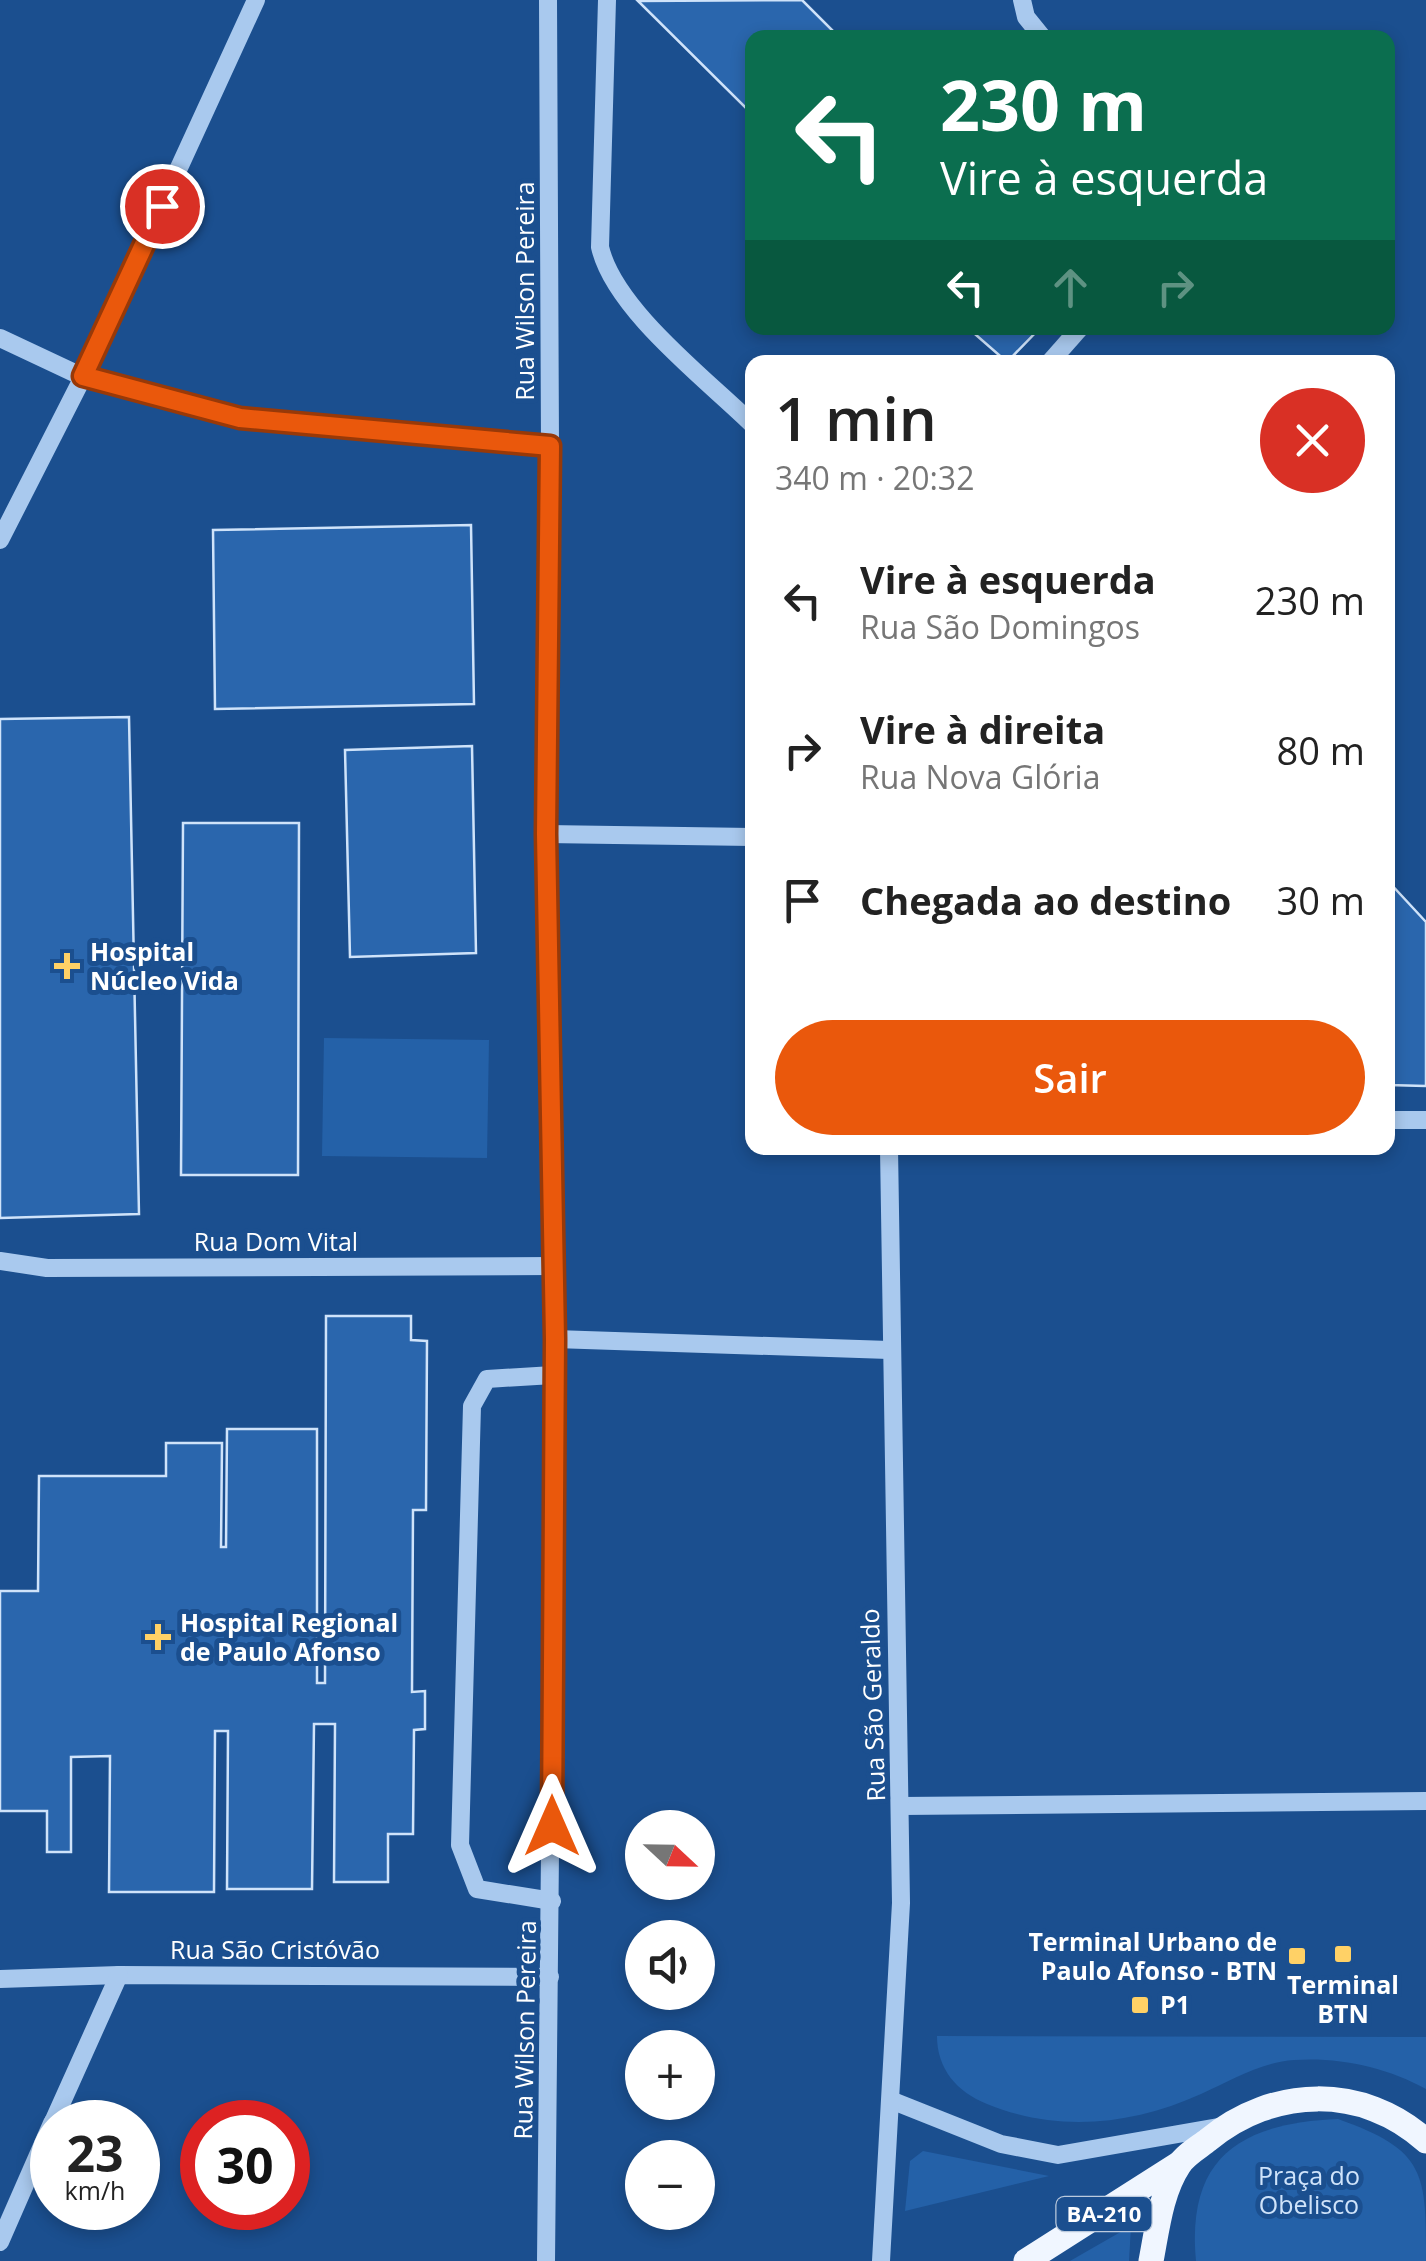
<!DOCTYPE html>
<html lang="pt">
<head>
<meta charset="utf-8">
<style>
  :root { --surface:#fff; --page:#f6f6f6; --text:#222; --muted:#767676; --accent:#ea580c }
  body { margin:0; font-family:"Open Sans",sans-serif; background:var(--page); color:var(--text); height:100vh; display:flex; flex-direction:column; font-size:38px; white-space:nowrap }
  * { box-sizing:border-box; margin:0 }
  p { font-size:32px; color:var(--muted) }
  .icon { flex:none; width:55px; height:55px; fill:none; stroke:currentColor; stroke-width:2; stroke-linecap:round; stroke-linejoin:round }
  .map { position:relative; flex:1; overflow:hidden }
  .panel { position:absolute; left:745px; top:355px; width:650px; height:800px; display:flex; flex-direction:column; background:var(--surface); border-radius:20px; box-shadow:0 5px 15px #0003 }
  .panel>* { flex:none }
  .top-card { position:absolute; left:745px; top:30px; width:650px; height:305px; border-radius:20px; box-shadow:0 5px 15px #0003; background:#0b6e4f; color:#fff; overflow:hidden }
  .needle { width:65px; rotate:112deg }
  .fabs { position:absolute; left:625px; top:1810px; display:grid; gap:20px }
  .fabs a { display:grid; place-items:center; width:90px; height:90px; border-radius:50%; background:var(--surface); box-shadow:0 5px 15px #0003; font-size:50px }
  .speed { position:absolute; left:30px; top:2100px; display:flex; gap:20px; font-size:50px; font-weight:700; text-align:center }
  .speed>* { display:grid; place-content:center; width:130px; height:130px; border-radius:50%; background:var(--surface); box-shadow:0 5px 15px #0003; line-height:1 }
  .speed small { font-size:25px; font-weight:400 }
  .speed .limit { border:15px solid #d22; background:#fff; color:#111 }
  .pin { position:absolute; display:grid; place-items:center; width:85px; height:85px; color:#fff; margin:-42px; border:5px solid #fff; border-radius:50%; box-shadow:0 2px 10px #0007 }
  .me { position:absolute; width:110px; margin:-55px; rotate:0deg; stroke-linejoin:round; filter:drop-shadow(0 0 8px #0008) }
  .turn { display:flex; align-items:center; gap:35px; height:210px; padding:0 30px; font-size:45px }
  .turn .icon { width:130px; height:130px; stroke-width:2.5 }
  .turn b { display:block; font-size:70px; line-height:85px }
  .lanes { display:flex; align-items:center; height:95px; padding:0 30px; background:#0003; justify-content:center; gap:50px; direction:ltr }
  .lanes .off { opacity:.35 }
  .round { display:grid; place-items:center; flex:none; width:105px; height:105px; border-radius:52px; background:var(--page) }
  .headline { display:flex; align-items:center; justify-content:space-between; height:170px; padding:0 30px }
  h1 { font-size:60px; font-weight:600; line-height:75px }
  .primary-button { display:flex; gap:20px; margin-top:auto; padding:20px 30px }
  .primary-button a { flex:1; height:115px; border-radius:60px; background:var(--accent); color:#fff; font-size:40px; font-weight:600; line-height:115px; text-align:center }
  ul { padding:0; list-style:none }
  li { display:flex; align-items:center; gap:30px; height:150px; padding:0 30px }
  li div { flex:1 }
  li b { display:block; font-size:38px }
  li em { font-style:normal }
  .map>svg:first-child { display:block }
  .green { fill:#2461a8 }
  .building { fill:#2a66ad; stroke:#cfe3fa; stroke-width:2.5 }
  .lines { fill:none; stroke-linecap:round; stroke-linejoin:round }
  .minor { stroke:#a9c9ee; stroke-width:18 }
  .major { stroke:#f0f6ff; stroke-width:25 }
  .route-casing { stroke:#983908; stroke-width:25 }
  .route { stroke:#ea580c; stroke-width:18 }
  .poi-dot { fill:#ffd166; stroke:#1b4f8f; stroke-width:4 }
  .labels { text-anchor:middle; stroke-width:10; stroke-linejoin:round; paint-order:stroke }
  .shield { fill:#1b4f8f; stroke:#bbcadd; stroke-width:2.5 }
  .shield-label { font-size:22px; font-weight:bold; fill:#fff }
  .street-label { font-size:25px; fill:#fff; stroke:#1b4f8f }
  .poi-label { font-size:25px; font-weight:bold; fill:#fff; stroke:#1b4f8f; text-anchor:start }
  .park-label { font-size:25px; fill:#cfe3fa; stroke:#1b4f8f }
</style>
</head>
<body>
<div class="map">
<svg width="1426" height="2261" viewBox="0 0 1426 2261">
  <rect width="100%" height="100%" fill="#1b4f8f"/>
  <g class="green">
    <path d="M324 1038 489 1040 487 1158 322 1156Z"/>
    <path d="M937 2036 1426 2037V2089C1386 2067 1340 2057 1294 2060 1262 2062 1230 2081 1201 2094 1132 2125 1058 2133 987 2104 957 2092 937 2069 937 2036Z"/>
    <path d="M1338 2119C1426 2150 1426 2173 1426 2261H1196C1186 2156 1242 2123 1338 2119Z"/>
    <path d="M923 2151 1049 2176 905 2211 910 2161Z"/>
    <path d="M1131 2226 1129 2261H1070Z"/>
  </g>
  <g class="building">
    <path d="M802 0 840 38H752V114L638 1Z"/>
    <path d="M968 328H1040L1007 362Z"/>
    <path d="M471 525 474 704 215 709 213 530Z"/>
    <path d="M129 717 139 1214 0 1218V719Z"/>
    <path d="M472 746 476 953 350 957 345 750Z"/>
    <path d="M183 823H299L298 1175H181Z"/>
    <path d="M1388 881 1426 922V1086L1388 1085Z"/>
    <path d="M326 1316H411V1340L427 1341 426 1510H413L412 1692 425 1691V1729L414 1730 413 1834H388V1882H334L335 1724H314L312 1889H227L228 1731H215L214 1892H109L110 1756 71 1757V1852H47V1811H0V1591H38L39 1476H166V1443H222L221 1547H226L227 1429H317V1683H325Z"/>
  </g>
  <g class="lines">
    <g class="minor">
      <path d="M607 0 600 247C614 309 706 379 752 424"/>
      <path d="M1022 0 1026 17 1043 38"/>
      <path d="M0 338 83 377 240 419 550 446"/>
      <path d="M1050 362 1080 328"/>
      <path d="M0 540 83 377 256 0"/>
      <path d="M546 834 752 837"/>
      <path d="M1388 1120H1426"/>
      <path d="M0 1261 47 1268 554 1266"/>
      <path d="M555 1339 889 1350"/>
      <path d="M901 1806 1426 1801"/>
      <path d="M552 1901 477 1889 460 1845 472 1406 487 1379 553 1375"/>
      <path d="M0 1979 119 1975 550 1977"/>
      <path d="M893 2101 1001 2144 1058 2155 1224 2126"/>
      <path d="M53 2122 119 1975"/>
      <path d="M0 2242 52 2123"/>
      <path d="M546 2261 555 1339 546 834 550 446 548 0"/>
      <path d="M881 2261 901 1903 889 1148"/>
    </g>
    <g class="major">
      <path d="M1026 2261 1180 2163"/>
      <path d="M1151 2261C1157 2230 1161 2192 1179 2165 1185 2155 1199 2147 1208 2140 1273 2086 1363 2084 1426 2141"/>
    </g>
  </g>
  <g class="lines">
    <defs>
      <path id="route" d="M162 206 83 376 240 418 550 446 546 834 555 1339 552 1826"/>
    </defs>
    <use href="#route" class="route-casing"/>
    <use href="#route" class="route"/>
  </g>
  <g class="poi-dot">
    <path d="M62 951h10v10h10v10h-10v10h-10v-10h-10v-10h10z"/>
    <path d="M153 1622h10v10h10v10h-10v10h-10v-10h-10v-10h10z"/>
    <rect x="1333" y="1944" width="20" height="20" rx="5"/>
    <rect x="1287" y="1946" width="20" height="20" rx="5"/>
    <rect x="1130" y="1995" width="20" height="20" rx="5"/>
  </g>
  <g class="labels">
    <rect class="shield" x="1056.5" y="2197" width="95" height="34" rx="8"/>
    <g class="shield-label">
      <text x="1104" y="2222">BA-210</text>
    </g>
    <g class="street-label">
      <text transform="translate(525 291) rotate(-90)" y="9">Rua Wilson Pereira</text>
      <text x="276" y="1251">Rua Dom Vital</text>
      <text transform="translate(873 1705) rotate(-92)" y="9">Rua São Geraldo</text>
      <text x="275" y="1959">Rua São Cristóvão</text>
      <text transform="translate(525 2030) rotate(-89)" y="9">Rua Wilson Pereira</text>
    </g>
    <g class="poi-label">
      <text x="90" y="961">Hospital<tspan x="90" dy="29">Núcleo Vida</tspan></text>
      <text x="180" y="1632">Hospital Regional<tspan x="180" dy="29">de Paulo Afonso</tspan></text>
      <text x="1277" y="1951" text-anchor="end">Terminal Urbano de<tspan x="1277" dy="29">Paulo Afonso - BTN</tspan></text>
      <text x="1343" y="1994" text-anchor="middle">Terminal<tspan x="1343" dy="29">BTN</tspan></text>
      <text x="1160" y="2014">P1</text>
    </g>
    <g class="park-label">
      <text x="1309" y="2185">Praça do<tspan x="1309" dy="29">Obelisco</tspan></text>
    </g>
  </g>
</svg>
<div class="fabs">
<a><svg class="needle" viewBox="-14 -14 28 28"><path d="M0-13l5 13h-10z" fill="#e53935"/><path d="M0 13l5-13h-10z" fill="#767676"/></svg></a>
<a><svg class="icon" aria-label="sound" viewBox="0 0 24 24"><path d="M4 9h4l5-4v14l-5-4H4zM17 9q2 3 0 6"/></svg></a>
<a>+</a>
<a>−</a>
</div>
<div class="speed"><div>23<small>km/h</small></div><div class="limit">30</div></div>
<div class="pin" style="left:162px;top:206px;background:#d93025"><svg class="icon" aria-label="arrive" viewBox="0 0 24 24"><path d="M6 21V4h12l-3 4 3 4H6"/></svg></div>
<svg class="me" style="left:552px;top:1826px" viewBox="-20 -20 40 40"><path d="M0-17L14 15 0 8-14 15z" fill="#ea580c" stroke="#fff" stroke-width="4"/></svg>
<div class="top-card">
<div class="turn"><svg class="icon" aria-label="left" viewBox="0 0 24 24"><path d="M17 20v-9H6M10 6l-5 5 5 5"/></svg><div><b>230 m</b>Vire à esquerda</div></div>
<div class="lanes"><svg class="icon" aria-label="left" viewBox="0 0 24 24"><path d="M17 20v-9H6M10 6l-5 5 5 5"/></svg><svg class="icon off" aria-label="ahead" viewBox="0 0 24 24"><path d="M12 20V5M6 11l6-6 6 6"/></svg><svg class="icon off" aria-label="right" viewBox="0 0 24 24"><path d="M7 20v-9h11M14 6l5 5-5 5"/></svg></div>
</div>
<section class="panel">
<div class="headline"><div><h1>1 min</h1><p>340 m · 20:32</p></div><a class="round" style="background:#d93025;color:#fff"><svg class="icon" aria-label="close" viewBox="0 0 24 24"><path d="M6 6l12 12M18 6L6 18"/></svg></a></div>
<ul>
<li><svg class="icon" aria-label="left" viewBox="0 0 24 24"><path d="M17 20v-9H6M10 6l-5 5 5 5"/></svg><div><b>Vire à esquerda</b><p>Rua São Domingos</p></div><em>230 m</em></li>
<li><svg class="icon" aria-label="right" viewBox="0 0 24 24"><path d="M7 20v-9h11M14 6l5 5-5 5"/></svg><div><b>Vire à direita</b><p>Rua Nova Glória</p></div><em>80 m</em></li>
<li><svg class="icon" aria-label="arrive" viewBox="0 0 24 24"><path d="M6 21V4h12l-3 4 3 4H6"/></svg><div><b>Chegada ao destino</b></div><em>30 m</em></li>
</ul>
<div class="primary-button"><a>Sair</a></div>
</section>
</div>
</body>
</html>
